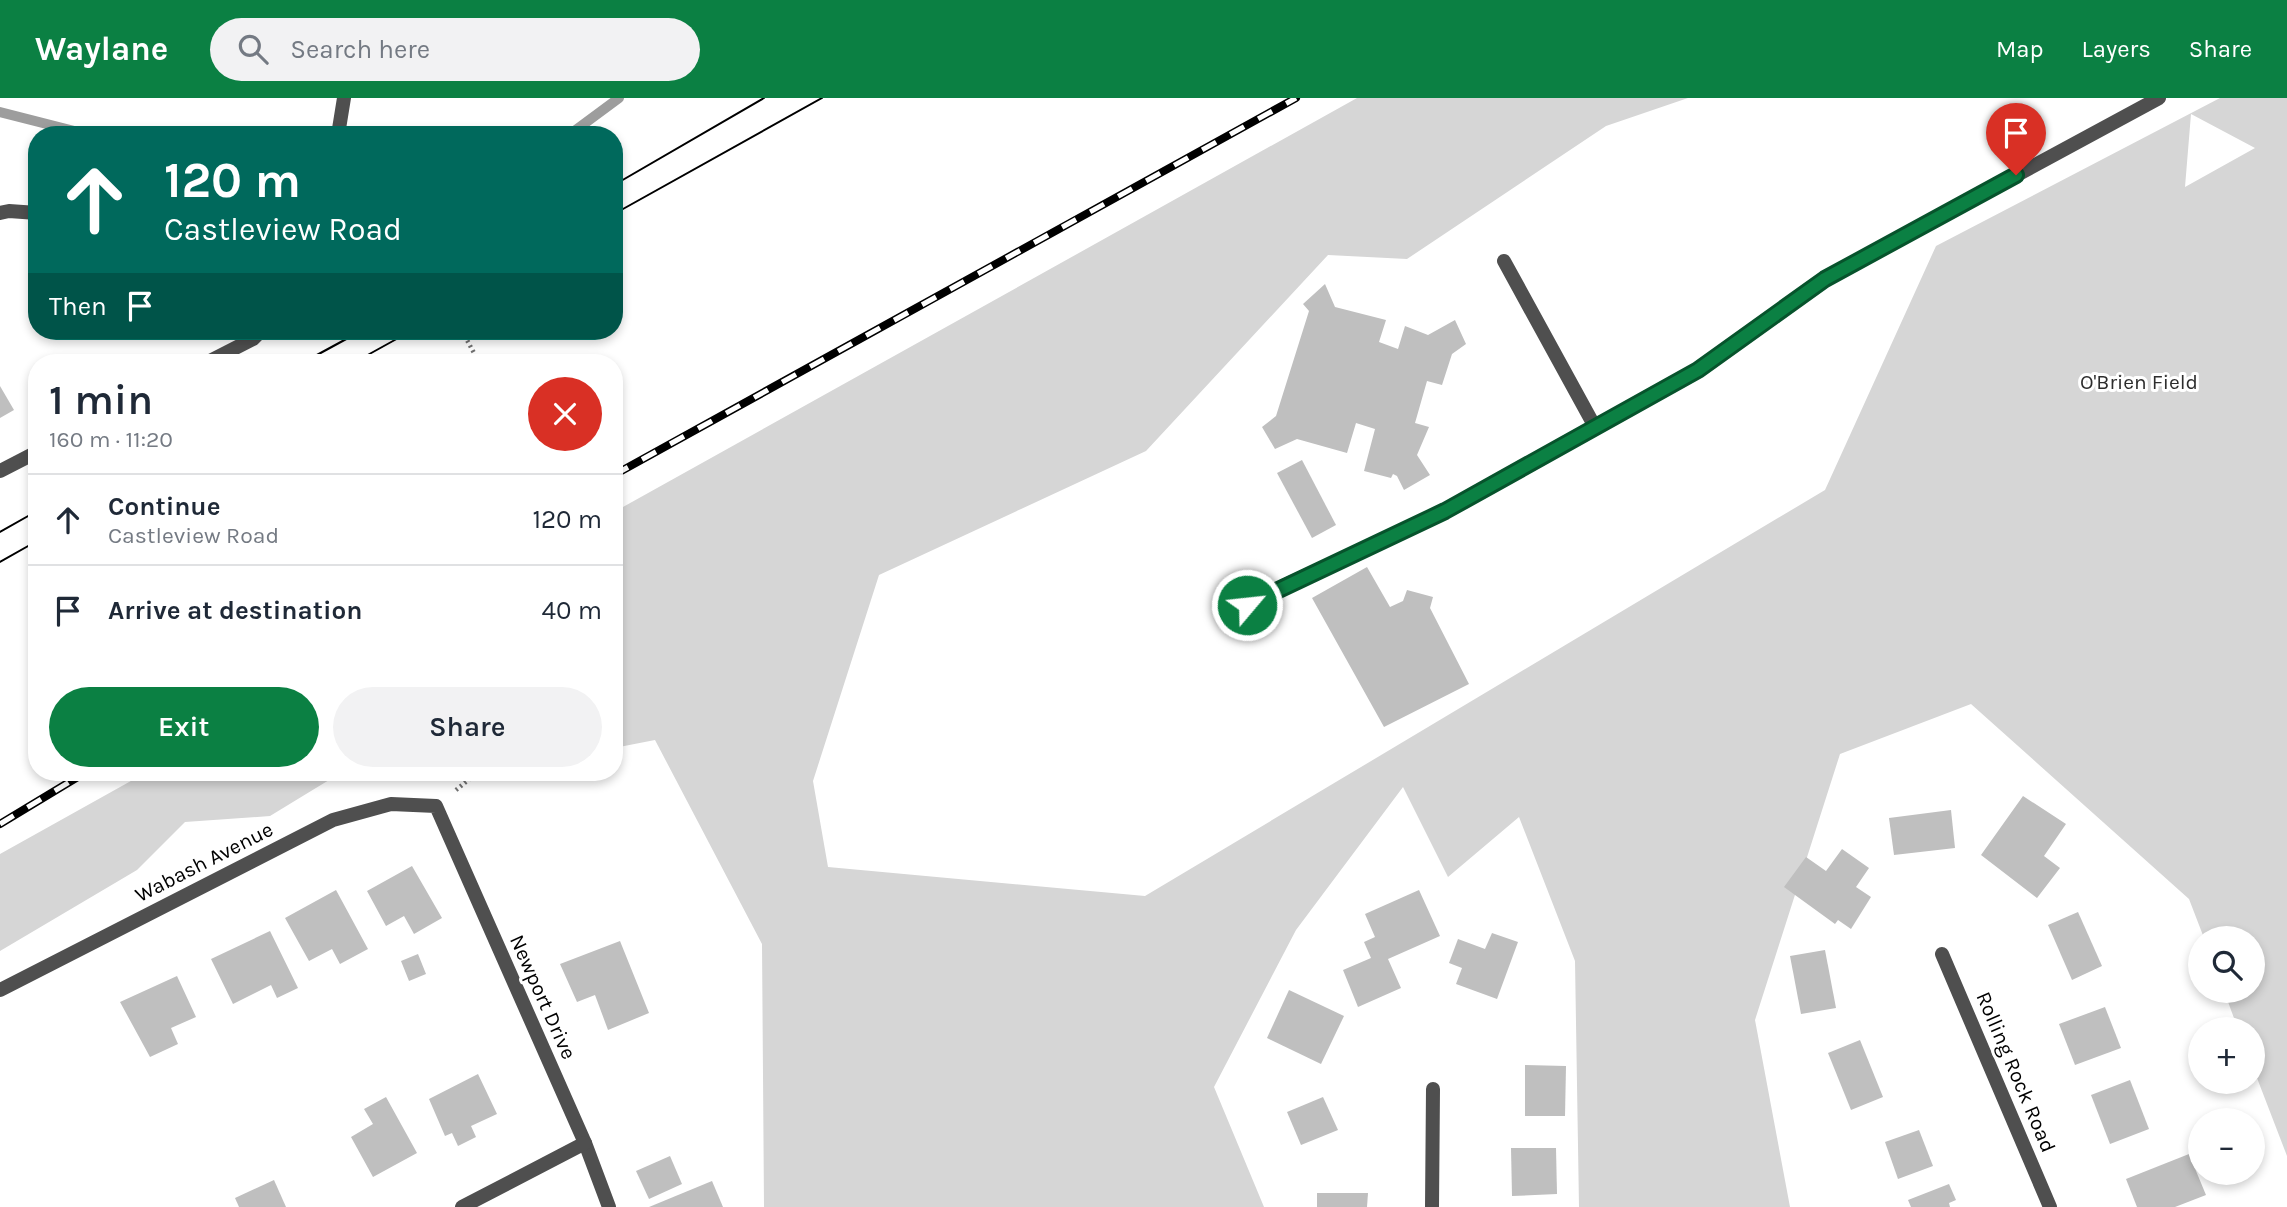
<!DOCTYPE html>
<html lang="en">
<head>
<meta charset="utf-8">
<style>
	body { margin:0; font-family:Karla,sans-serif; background:#f2f2f3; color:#1f2937; height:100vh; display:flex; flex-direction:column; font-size:26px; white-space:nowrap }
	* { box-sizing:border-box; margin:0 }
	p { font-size:23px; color:#747a83 }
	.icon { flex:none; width:38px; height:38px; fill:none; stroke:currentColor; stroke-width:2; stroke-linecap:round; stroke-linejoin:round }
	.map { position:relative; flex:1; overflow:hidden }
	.drawer { position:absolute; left:28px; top:256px; width:595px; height:427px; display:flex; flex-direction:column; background:#fff; border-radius:28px; box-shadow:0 4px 10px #0003 }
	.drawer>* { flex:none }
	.guide { position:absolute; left:28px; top:28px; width:595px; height:214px; border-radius:28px; box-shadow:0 4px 10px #0003; background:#00695c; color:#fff; overflow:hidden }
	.buttons { position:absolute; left:2188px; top:828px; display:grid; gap:14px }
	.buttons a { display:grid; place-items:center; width:77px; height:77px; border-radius:50%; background:#fff; box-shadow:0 4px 10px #0003; font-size:35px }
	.pin { position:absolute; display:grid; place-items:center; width:60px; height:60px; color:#fff; margin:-72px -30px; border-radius:50% 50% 50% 0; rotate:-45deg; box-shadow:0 0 7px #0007 }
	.pin .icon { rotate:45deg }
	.me { position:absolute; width:77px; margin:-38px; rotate:62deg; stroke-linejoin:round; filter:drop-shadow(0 0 5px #0008) }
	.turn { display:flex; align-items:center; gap:24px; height:147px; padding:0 21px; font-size:32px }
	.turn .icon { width:91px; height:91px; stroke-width:2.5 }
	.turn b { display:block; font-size:49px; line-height:60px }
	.then { display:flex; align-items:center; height:66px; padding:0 21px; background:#0003; gap:14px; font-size:26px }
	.round { display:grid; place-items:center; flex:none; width:74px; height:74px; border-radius:37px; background:#f2f2f3 }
	.overview { display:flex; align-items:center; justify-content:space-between; height:119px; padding:0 21px }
	h1 { font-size:42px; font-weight:600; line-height:52px }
	.action { display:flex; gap:14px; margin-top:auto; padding:14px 21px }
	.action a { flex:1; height:80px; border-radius:42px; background:#0b8043; color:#fff; font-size:28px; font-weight:600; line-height:80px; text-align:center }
	.action a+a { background:#f2f2f3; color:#1f2937 }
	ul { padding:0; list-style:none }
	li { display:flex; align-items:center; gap:21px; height:91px; padding:0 21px; border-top:2px solid #e0e1e3 }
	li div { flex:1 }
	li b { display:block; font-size:26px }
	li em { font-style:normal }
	header { display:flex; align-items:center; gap:42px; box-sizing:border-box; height:98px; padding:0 35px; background:#0b8043; color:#fff }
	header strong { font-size:33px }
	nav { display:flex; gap:38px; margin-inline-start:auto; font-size:24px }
	.search { width:490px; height:63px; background:#f2f2f3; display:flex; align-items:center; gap:18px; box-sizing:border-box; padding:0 24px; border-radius:38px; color:#747a83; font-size:26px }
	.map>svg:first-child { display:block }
	.green { fill:#d6d6d6; fill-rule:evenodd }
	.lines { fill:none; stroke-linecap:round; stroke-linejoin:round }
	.stream { stroke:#9d9d9d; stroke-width:10 }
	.building { fill:#bfbfbf }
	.path { stroke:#717171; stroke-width:4.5; stroke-dasharray:2 3.5; stroke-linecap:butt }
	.lane { stroke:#4f4f4f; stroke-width:14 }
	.street { stroke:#4f4f4f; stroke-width:14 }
	.tram { stroke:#000; stroke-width:2 }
	.rail-casing { stroke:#000; stroke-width:8 }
	.rail { stroke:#fff; stroke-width:5; stroke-dasharray:16; stroke-linecap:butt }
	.route-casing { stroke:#07532c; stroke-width:18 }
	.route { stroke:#0b8043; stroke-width:12 }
	.labels { text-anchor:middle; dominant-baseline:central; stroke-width:6; stroke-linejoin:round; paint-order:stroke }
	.park-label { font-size:21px; fill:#2d2d2d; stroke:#fff }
	.street-label { font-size:21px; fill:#000; stroke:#fff }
</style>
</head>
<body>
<header>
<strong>Waylane</strong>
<div class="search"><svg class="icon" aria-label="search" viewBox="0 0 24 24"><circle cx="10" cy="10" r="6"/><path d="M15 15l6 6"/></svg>Search here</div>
<nav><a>Map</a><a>Layers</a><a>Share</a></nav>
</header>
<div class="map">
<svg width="2287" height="1109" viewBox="0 0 2287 1109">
	<rect width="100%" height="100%" fill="#fff"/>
	<!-- green -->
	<g class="green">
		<path d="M1357 0H1688L1606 28 1407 161 1328 157 1146 353 879 477 813 683 828 769 1145 798 1825 392 1936 148 2220 0H2287V1058L2252 967V931H2238L2224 893 2252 892V840H2204L2189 801 1971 606 1840 656 1755 922 1790 1109H1579L1575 863 1519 719 1448 779 1403 689 1296 832 1214 989 1264 1109H764L762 846 655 642 614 650V414ZM2191 16 2255 50 2185 89Z"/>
		<polygon points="147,674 447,674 334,679 270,718 185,724 137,772 0,853 0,756"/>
	</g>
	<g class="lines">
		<!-- stream -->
		<g class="stream">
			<polyline points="0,14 90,37"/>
			<polyline points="569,37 619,0"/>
		</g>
	</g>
	<!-- building -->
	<g class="building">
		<polygon points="1325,186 1335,209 1386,222 1379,244 1398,251 1405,228 1428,237 1455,222 1466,246 1452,256 1442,287 1427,283 1415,325 1429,329 1417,357 1430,377 1404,392 1397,378 1393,376 1391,380 1364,373 1375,331 1356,325 1347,355 1297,341 1275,351 1262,329 1276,318 1309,213 1303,206"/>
		<polygon points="0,288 14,312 0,320"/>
		<polygon points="1302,362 1336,427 1312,440 1277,375"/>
		<polygon points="1367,469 1390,509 1403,503 1407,492 1433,499 1430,510 1469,586 1384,629 1312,500"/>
		<polygon points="2023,698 2066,726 2044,758 2060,770 2037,800 1981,757"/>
		<polygon points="1951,712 1955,750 1894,757 1889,720"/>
		<polygon points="1842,751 1869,770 1856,789 1871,799 1851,831 1838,822 1835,826 1784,789 1806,759 1826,773"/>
		<polygon points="412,768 442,820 414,836 404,818 386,828 367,793"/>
		<polygon points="336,792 368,851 340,866 332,851 309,863 285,820"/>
		<polygon points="1419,792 1440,838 1388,861 1401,890 1358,909 1343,872 1371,860 1364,844 1375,839 1365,816"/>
		<polygon points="2078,814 2102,868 2072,882 2048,827"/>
		<polygon points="270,833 298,890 277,900 271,887 233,906 211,861"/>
		<polygon points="1492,835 1518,844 1497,901 1456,886 1462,870 1449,865 1458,841 1485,851"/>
		<polygon points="620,843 649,915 608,932 595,897 577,904 560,866"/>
		<polygon points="1825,852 1836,910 1801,916 1790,858"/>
		<polygon points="418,856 426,876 409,883 401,863"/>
		<polygon points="177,878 196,919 171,930 178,946 150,959 120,904"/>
		<polygon points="1289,892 1344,918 1321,966 1267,940"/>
		<polygon points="2105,909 2121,950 2075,967 2059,926"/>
		<polygon points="1860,942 1883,999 1851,1012 1828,955"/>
		<polygon points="1525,967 1566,968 1565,1018 1525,1018"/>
		<polygon points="478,976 497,1016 471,1028 476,1039 458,1048 452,1035 445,1038 429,1001"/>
		<polygon points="2130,982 2149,1031 2110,1046 2091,997"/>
		<polygon points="386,999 417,1055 373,1079 351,1039 373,1026 364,1011"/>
		<polygon points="1323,999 1338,1032 1301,1047 1287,1014"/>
		<polygon points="1919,1032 1933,1068 1898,1081 1885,1044"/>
		<polygon points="1511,1050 1556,1050 1557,1096 1512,1098"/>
		<polygon points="2189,1056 2206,1097 2175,1109 2137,1109 2126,1081"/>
		<polygon points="670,1058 682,1086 649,1101 636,1073"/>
		<polygon points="274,1082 286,1109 239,1109 235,1100"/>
		<polygon points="712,1083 723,1109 649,1109"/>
		<polygon points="1949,1086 1956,1102 1949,1105 1950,1109 1911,1109 1908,1102"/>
		<polygon points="1317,1095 1368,1095 1367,1109 1317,1109"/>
	</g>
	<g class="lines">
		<!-- path -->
		<g class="path">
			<polyline points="462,233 479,264"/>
			<polyline points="456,692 478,674"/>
		</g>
		<!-- lane -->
		<g class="lane">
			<polyline points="338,37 344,0"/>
			<polyline points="0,115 9,113 37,115"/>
			<polyline points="1504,163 1595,329"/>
			<polyline points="208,264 253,241 261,233"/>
			<polyline points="0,373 37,354"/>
			<polyline points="1228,517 1285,487 1445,413 1698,272 1825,181"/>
		</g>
		<!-- street -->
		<g class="street">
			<polyline points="1825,181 2159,0"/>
			<polyline points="1942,856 2050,1109"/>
			<polyline points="0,892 333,722 391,706 436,708 585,1045 609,1109"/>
			<polyline points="462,1109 585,1045"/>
			<polyline points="1432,1109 1433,991"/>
		</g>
		<!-- tram -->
		<g class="tram">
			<polyline points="614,87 764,0"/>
			<polyline points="614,116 822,0"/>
			<polyline points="304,264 361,233"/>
			<polyline points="355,264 411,233"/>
			<polyline points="0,434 37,413"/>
			<polyline points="0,464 37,443"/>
		</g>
		<defs>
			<g id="rail">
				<polyline points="614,377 1296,0"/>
				<polyline points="0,726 86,674"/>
			</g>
		</defs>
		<!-- rail casing -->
		<use href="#rail" class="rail-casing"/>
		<!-- rail -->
		<use href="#rail" class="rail"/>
	</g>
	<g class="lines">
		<defs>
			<polyline id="route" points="1247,507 1445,413 1698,272 1825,181 2016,77"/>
		</defs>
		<!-- route casing -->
		<use href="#route" class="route-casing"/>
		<!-- route -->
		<use href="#route" class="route"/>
	</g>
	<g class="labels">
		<!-- park labels -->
		<g class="park-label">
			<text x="2139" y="284">O'Brien Field</text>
		</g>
		<!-- street labels -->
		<g class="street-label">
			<text transform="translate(204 764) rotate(-27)">Wabash Avenue</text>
			<text transform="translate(543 899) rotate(66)">Newport Drive</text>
			<text transform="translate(2016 974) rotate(67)">Rolling Rock Road</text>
		</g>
	</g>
</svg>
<div class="buttons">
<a><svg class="icon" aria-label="search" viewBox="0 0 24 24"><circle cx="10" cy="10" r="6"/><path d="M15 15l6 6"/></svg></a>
<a>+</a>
<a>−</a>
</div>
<div class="pin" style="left:2016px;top:77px;background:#d93025"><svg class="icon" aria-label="arrive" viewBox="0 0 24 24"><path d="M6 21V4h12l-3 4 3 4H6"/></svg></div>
<svg class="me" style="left:1247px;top:507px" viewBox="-20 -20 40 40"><circle r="17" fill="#0b8043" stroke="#fff" stroke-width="3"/><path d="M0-11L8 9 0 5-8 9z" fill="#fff"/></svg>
<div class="guide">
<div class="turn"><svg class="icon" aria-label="ahead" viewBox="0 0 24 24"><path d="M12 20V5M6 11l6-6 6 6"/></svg><div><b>120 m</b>Castleview Road</div></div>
<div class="then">Then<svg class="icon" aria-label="arrive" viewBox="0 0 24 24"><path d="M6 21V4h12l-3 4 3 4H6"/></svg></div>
</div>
<section class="drawer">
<div class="overview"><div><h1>1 min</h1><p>160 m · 11:20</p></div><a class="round" style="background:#d93025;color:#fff"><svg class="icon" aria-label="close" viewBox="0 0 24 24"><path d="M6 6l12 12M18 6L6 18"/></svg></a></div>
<ul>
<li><svg class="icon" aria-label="ahead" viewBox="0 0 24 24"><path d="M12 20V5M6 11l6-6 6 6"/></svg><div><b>Continue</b><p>Castleview Road</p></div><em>120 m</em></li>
<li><svg class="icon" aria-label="arrive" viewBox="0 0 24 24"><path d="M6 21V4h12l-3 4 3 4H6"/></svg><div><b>Arrive at destination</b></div><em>40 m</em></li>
</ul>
<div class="action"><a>Exit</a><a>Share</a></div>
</section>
</div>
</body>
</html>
